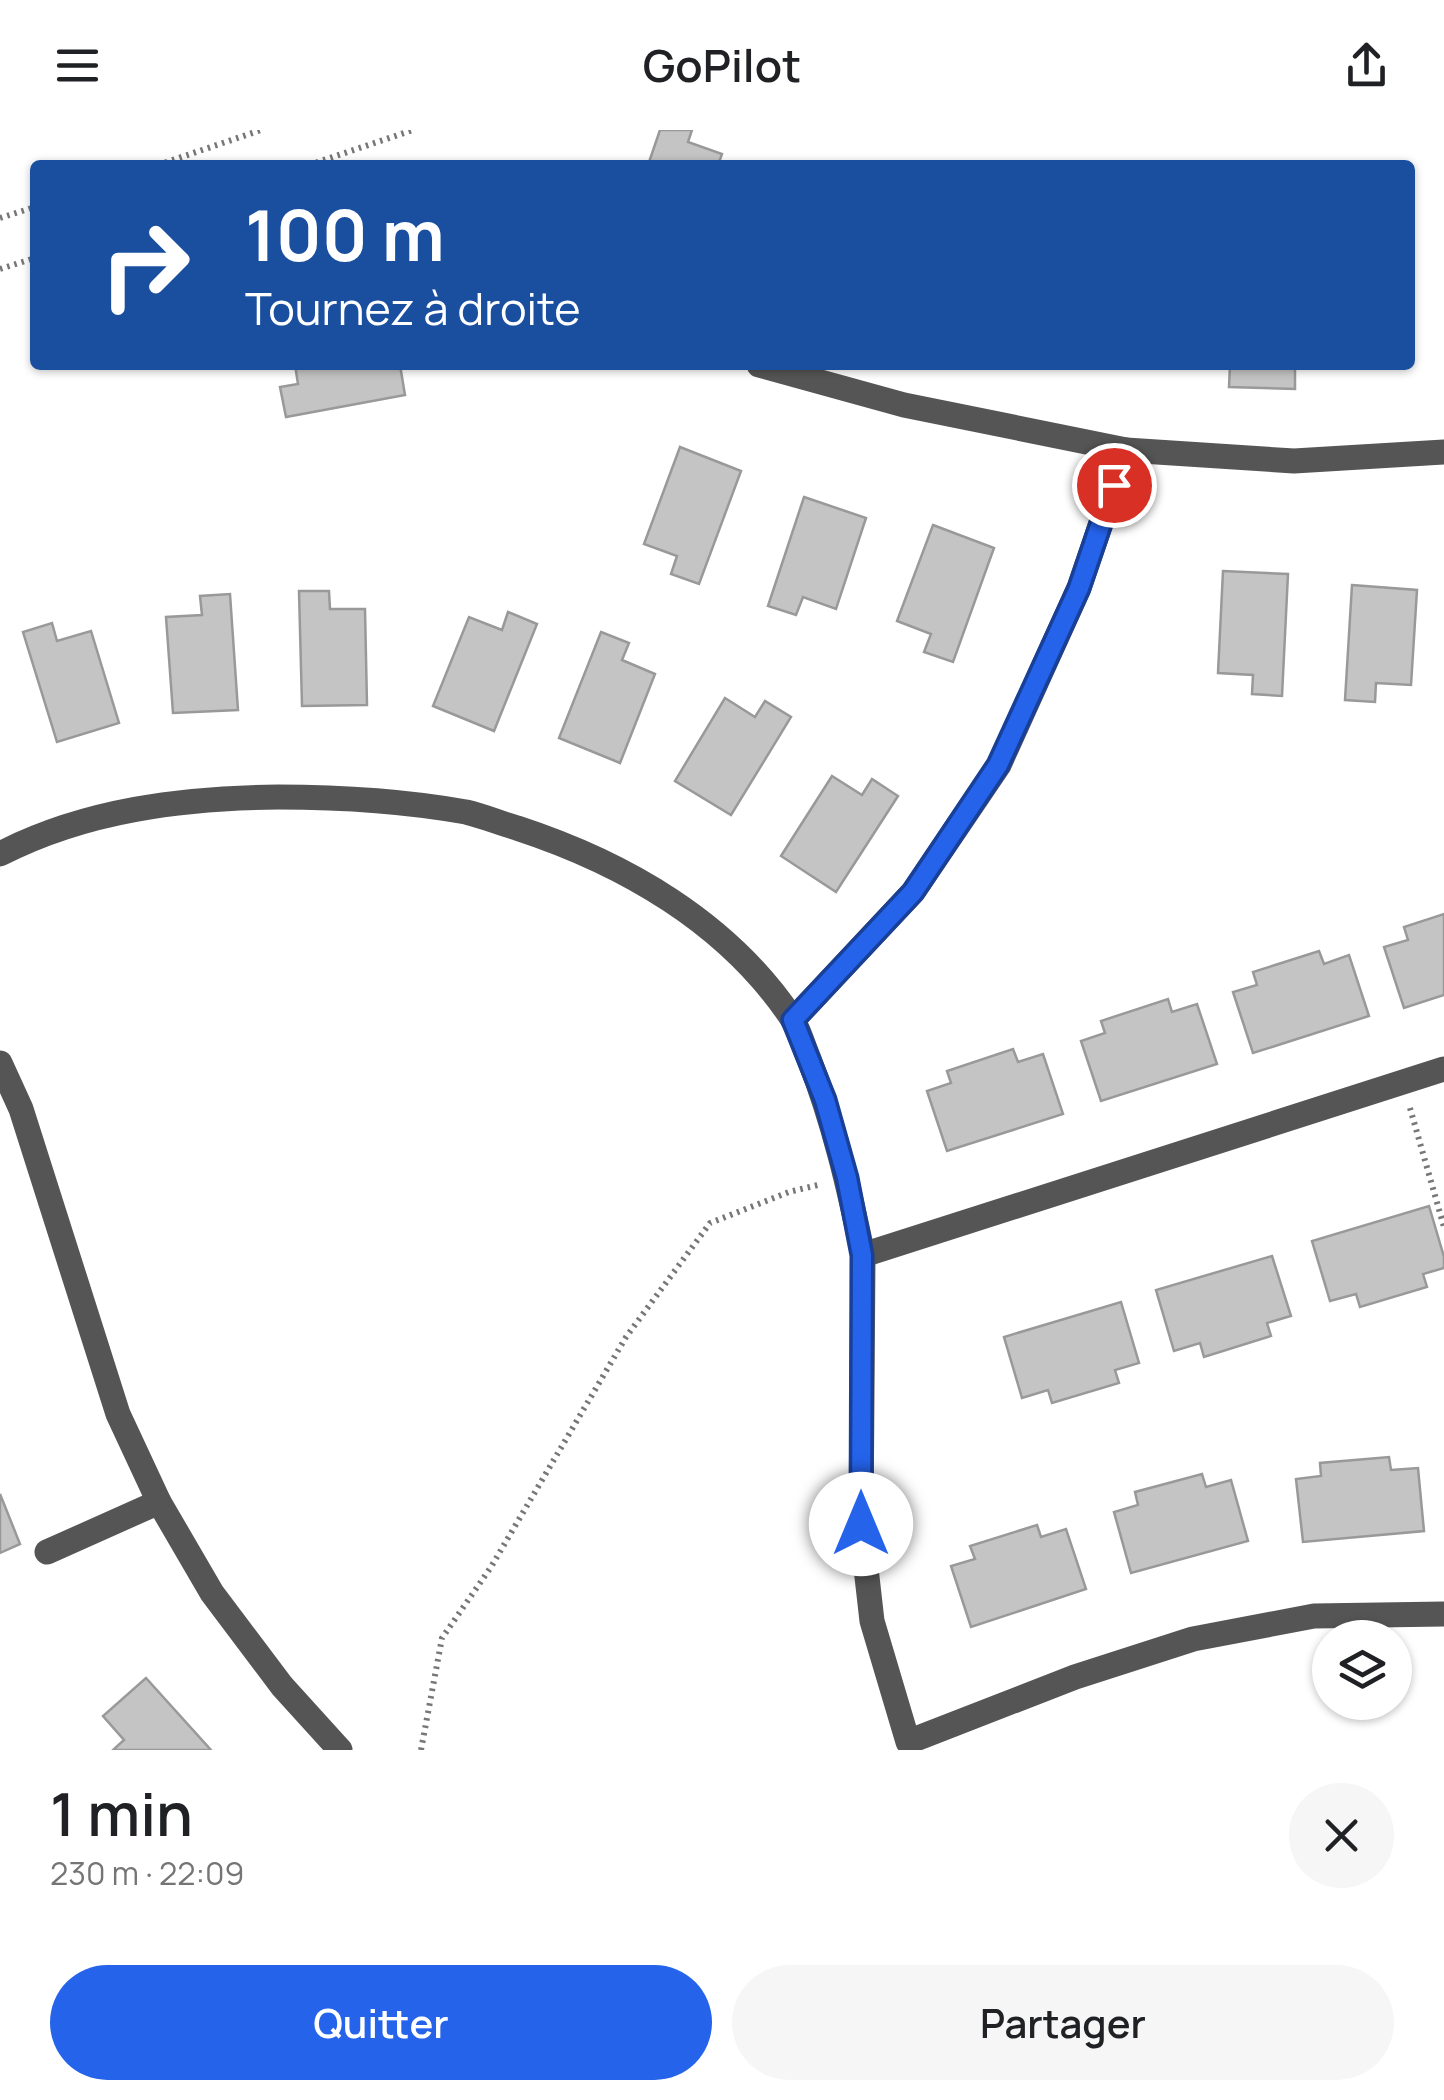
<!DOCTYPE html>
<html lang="fr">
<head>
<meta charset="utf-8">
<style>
	body { margin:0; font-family:Manrope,sans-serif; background:#f6f6f6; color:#202124; height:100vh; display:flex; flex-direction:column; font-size:38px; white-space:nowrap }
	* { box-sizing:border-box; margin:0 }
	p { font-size:32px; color:#757577 }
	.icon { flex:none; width:55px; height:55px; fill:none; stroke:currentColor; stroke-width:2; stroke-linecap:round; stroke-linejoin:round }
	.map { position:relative; height:1620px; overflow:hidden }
	.sheet { display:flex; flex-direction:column; background:#fff; flex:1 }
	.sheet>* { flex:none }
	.banner { position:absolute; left:30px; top:30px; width:1385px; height:210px; border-radius:10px; box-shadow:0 2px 8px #0004; background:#1a4fa0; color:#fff; overflow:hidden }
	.controls { position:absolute; left:1312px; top:1490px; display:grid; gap:20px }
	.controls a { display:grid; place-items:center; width:100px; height:100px; border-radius:50%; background:#fff; box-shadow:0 2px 8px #0004; font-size:50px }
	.pin { position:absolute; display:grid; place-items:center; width:85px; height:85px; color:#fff; margin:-42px; border:5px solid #fff; border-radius:50%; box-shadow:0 2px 10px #0007 }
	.me { position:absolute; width:110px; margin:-55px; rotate:0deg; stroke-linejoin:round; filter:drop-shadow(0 0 8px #0008) }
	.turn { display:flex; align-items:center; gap:35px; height:210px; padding:0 50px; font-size:45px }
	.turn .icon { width:130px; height:130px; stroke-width:2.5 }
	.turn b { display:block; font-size:70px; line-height:85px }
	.round { display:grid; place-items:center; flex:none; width:105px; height:105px; border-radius:52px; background:#f6f6f6 }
	.head { display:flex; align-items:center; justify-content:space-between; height:170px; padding:0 50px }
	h1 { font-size:60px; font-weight:600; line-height:75px }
	.primary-button { display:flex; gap:20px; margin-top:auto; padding:20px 50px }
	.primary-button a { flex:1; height:115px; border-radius:60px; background:#2563eb; color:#fff; font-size:40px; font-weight:600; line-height:115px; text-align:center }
	.primary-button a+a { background:#f6f6f6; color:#202124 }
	header { display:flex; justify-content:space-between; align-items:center; height:130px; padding:0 50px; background:#fff; font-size:45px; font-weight:600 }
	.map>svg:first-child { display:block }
	.building { fill:#c4c4c4; stroke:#999; stroke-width:2.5 }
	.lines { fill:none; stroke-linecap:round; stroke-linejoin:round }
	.path { stroke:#777; stroke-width:6; stroke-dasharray:2.5 5; stroke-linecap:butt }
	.minor { stroke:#555; stroke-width:25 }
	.route-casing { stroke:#184099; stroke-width:25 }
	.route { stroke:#2563eb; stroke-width:18 }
</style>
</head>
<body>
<header><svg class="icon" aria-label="menu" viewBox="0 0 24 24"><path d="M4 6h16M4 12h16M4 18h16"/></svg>GoPilot<svg class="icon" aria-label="share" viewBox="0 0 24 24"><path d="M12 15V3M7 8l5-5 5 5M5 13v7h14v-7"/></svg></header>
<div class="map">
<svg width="1444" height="1620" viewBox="0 0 1444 1620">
	<rect width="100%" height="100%" fill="#fff"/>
	<!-- building -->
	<g class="building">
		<polygon points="660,0 692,0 688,12 722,24 718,35 648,35"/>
		<polygon points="295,235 400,235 405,265 286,287 280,257 298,254"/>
		<polygon points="1230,235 1295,235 1295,259 1229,257"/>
		<polygon points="680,317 741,341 699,454 671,444 677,426 644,414"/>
		<polygon points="804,367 866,388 836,479 803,467 796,485 768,476"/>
		<polygon points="933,395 994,418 953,532 924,522 931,504 897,491"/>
		<polygon points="1223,441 1288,444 1282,566 1252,564 1253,545 1218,543"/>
		<polygon points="1352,455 1417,460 1411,555 1376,553 1375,572 1345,570"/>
		<polygon points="299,461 329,461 330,479 365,479 367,575 302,576"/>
		<polygon points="230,464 238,580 173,583 166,487 202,485 200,466"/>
		<polygon points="508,482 537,494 494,601 433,576 469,487 502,500"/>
		<polygon points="52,493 57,511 91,501 119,593 57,612 23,502"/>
		<polygon points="601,502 629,513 622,530 655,544 620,633 559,608"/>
		<polygon points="725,568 755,587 765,571 791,587 731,685 675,651"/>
		<polygon points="832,646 862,665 872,649 898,666 836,762 781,726"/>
		<polygon points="1444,784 1444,865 1404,878 1384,817 1408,810 1404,797"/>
		<polygon points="1319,821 1324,834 1349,825 1369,886 1253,923 1233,862 1257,855 1253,842"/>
		<polygon points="1168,869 1172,882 1197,874 1217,934 1101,971 1081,911 1105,903 1101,891"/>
		<polygon points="1013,919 1018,932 1043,924 1063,984 947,1021 927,961 951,953 947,941"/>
		<polygon points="1429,1076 1444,1127 1444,1138 1423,1144 1427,1157 1360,1177 1356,1164 1330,1171 1312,1111"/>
		<polygon points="1272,1126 1291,1186 1267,1193 1271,1206 1204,1227 1200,1213 1174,1221 1156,1160"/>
		<polygon points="1121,1172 1139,1233 1115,1240 1119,1253 1052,1273 1048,1260 1022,1268 1004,1207"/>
		<polygon points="1389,1327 1391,1340 1418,1338 1424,1401 1303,1412 1296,1349 1321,1346 1320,1333"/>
		<polygon points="1202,1344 1206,1357 1231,1350 1248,1411 1131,1443 1114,1382 1138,1375 1135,1362"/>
		<polygon points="0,1364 20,1414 0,1423"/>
		<polygon points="1037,1395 1041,1407 1066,1399 1086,1459 971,1497 951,1436 975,1429 970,1416"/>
		<polygon points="146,1548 211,1620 113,1620 124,1610 103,1586"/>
	</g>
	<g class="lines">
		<!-- path -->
		<g class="path">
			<polyline points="158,35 261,0"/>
			<polyline points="309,35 413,0"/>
			<polyline points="0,88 35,77"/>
			<polyline points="0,139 35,128"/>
			<polyline points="1410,978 1444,1097"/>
			<polyline points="421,1620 442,1508 491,1437 626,1207 710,1093 789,1062 822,1054"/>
		</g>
		<!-- minor -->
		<g class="minor">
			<polyline points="759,235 904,275 1126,320 1079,458 999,635 913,762 793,890"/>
			<polyline points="1126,320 1294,331 1444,322"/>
			<path d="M0 724C85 680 183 668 278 667 342 667 404 671 466 682 483 686 500 693 517 698 624 733 727 792 791 887 799 899 803 915 809 929 834 993 849 1058 863 1125L1444 939"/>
			<polyline points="0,933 21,979 118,1284 159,1372 212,1463 282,1556 340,1620"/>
			<polyline points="863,1125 861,1394 872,1491 908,1612 1075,1547 1193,1509 1314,1486 1444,1484"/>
			<polyline points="47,1422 159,1372"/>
		</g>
	</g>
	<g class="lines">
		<defs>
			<polyline id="route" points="861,1394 862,1125 847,1048 825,970 793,890 913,762 998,635 1079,458 1114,355"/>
		</defs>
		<!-- route casing -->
		<use href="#route" class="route-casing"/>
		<!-- route -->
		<use href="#route" class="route"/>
	</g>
</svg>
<div class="controls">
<a><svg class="icon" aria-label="layers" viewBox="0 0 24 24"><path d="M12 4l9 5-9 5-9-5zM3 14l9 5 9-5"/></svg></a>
</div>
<div class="pin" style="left:1114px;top:355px;background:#d93025"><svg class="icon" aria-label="arrive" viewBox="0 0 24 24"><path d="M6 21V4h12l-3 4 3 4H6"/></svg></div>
<svg class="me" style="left:861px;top:1394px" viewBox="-20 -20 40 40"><circle r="19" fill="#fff"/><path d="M0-13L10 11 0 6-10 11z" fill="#2563eb"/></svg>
<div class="banner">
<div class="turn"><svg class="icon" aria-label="right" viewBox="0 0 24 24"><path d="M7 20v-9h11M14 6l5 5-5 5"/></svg><div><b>100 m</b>Tournez à droite</div></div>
</div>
</div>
<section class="sheet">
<div class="head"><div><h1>1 min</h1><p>230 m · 22:09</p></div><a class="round"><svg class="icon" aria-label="close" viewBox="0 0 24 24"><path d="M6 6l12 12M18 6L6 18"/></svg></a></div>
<div class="primary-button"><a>Quitter</a><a>Partager</a></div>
</section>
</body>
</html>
